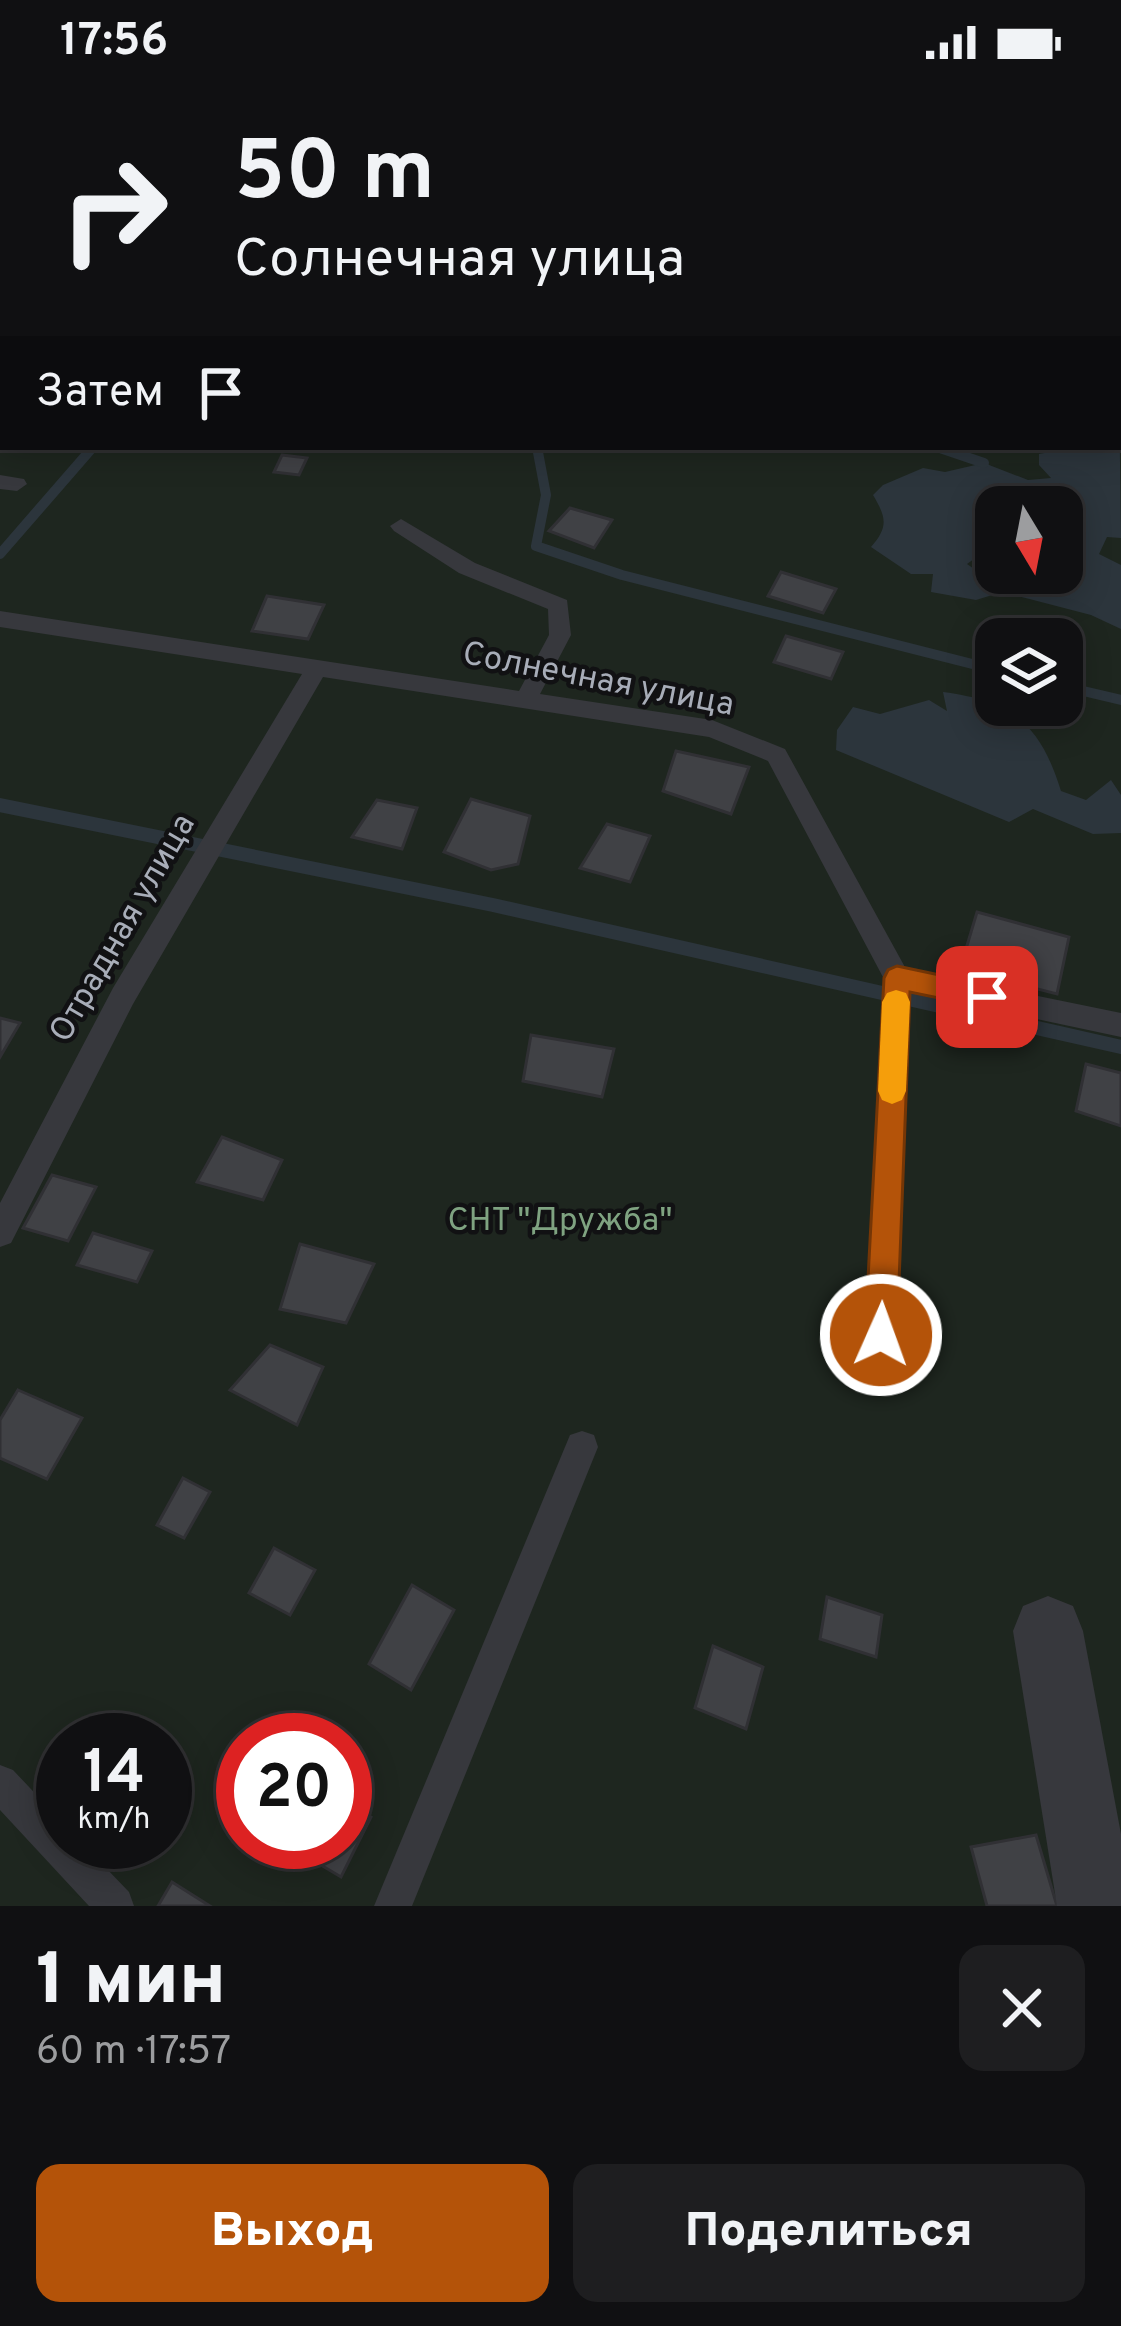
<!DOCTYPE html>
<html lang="ru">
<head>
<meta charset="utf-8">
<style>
	body { margin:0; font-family:Overpass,sans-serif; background:#1e1e20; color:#f1f3f6; height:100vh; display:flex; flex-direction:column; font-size:45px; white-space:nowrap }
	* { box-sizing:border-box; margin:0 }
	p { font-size:39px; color:#9c9d9f }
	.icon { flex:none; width:66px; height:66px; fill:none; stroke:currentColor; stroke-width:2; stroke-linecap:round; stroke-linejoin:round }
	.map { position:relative; height:1822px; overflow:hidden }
	.panel { display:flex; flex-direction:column; background:#101012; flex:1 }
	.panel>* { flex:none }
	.banner { position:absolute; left:0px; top:0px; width:1122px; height:366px; box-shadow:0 6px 30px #0003,0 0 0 3px #303032; background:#101012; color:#f1f3f6; overflow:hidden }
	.needle { width:78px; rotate:170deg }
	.buttons { position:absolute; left:975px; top:402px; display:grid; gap:24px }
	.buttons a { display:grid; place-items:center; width:108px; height:108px; border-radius:24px; background:#101012; box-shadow:0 6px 30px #0003,0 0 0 3px #303032; font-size:60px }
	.speed { position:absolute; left:36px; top:1629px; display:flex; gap:24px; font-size:60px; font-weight:700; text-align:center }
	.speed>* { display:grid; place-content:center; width:156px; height:156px; border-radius:50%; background:#101012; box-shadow:0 6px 30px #0003,0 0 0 3px #303032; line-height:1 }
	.speed small { font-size:30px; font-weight:400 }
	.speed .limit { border:18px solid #d22; background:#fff; color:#111 }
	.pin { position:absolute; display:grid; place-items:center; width:102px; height:102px; color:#fff; margin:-51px; border-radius:24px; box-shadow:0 6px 18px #0006 }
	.me { position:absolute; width:132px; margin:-66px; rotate:2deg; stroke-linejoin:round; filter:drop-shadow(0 0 9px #0008) }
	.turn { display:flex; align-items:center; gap:42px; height:252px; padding:0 36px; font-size:54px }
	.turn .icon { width:156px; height:156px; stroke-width:2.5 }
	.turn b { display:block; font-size:84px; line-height:102px }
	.then { display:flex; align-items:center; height:114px; padding:0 36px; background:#0003; gap:24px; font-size:45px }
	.round { display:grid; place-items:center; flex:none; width:126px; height:126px; border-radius:24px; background:#1e1e20 }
	.head { display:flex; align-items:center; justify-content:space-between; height:204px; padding:0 36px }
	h1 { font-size:72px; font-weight:800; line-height:90px }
	.action { display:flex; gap:24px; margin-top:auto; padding:24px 36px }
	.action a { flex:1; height:138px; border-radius:24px; background:#b45309; color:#fff; font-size:48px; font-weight:800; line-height:138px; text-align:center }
	.action a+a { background:#1e1e20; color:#f1f3f6 }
	.status { display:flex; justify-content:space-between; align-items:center; height:84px; padding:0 60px; background:#101012; direction:ltr }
	.status svg { height:33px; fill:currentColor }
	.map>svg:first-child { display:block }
	.green { fill:#1e261f; fill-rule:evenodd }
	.water { fill:#2c353c; fill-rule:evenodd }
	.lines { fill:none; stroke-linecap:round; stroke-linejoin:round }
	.stream-far1 { stroke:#2c353c; stroke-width:10 }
	.stream { stroke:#2c353c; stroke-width:14 }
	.building { fill:#404145; stroke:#303034; stroke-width:3 }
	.service { fill:#37383d; fill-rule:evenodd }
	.minor { fill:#37383d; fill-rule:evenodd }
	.route { fill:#b45309; stroke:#753606; stroke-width:3 }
	.slow { fill:#f59e0b }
	.labels { text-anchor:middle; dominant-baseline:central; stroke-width:9; stroke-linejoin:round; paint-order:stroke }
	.street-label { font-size:33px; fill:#a8adb8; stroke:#111113 }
	.park-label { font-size:33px; fill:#7fa381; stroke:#111113 }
</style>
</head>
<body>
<div class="status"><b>17:56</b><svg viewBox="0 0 49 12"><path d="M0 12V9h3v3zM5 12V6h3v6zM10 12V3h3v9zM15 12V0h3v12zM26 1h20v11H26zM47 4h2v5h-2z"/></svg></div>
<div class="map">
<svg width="1121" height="1822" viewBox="0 0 1121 1822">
	<rect width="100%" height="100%" fill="#161618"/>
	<!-- green -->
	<path class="green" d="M0 0 743 3H3V363H1119L1121 87V1822H0ZM996 423H1062V489H996ZM996 555H1062V621H996ZM63 1656H165V1758H63ZM243 1656H345V1758H243Z"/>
	<!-- water -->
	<g class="water">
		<path d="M1119 301 1121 454 1107 453 1099 470 1121 481V545L1091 531 1002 508 976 516 931 508 933 490H911L871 463C889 443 886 433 873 411L883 401 923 384 945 388 984 379 1028 396 1051 394 1039 381V370L1076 363H1119ZM996 423H1062V489H980L967 480 978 472 977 460 996 454Z"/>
		<path d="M943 608C1011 617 1040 639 1061 707L1086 716 1111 696 1121 711V749L1093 750 1033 725 1009 738 836 666 837 646 853 623 880 630 929 616 947 627Z"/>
	</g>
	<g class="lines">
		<!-- stream-far1 -->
		<g class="stream-far1">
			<polyline points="537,363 546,411 536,462 622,491 996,586"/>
			<polyline points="937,363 984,379"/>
			<polyline points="0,470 93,363"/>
			<polyline points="1062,602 1121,616"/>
		</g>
		<!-- stream -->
		<polyline class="stream" points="0,721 493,821 1121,963"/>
	</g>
	<!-- building -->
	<g class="building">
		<polygon points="282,371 307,374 299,391 274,388"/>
		<polygon points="570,424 612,436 594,464 549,447"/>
		<polygon points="781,488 836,505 823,529 768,512"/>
		<polygon points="267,512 324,521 308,555 252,547"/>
		<polygon points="786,552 843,568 831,595 774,578"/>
		<polygon points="676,667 749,683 731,730 663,707"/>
		<polygon points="471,715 530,732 518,780 491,786 444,768"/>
		<polygon points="377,716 417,724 402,765 352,753"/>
		<polygon points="607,740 650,752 630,798 580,784"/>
		<polygon points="977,828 1069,853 1057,910 960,885"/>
		<polygon points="0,934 20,939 0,973"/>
		<polygon points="531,951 614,965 602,1013 523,997"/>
		<polygon points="1086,980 1121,989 1121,1042 1076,1027"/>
		<polygon points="222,1053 282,1076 263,1116 197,1098"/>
		<polygon points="52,1091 96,1103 68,1157 23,1144"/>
		<polygon points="93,1149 152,1167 137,1198 77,1181"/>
		<polygon points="300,1160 374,1180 346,1239 280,1225"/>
		<polygon points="270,1261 323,1283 297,1341 230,1306"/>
		<polygon points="18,1306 82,1334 47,1395 0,1374 0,1336"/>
		<polygon points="183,1394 210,1408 184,1454 157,1441"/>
		<polygon points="274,1464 315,1486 290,1531 249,1509"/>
		<polygon points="412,1501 454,1526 411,1606 369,1580"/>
		<polygon points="827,1513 882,1531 876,1573 820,1555"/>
		<polygon points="713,1562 763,1583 746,1645 695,1624"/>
		<polygon points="345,1717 371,1733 341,1793 294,1765 298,1758 345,1758"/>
		<polygon points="1036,1751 1057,1822 987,1822 971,1763"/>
		<polygon points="172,1798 210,1822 158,1822"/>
	</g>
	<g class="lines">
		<!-- service -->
		<g class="service">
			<polygon points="49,0 65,0 47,3"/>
			<rect x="0" y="95" width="3" height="10"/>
			<polygon points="0,234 3,235 3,247 0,246"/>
			<rect x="0" y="309" width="3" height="12"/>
			<polygon points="0,391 24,395 27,400 17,407 0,405"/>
			<polygon points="401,435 475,479 567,516 571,551 540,610 712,636 785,665 906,885 1121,929 1121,953 910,908 897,1251 892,1262 881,1266 870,1262 865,1251 884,895 768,677 709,653 323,593 133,920 11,1159 0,1163 0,1119 113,904 302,590 0,543 0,527 519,607 549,551 548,525 459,489 394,447 390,442"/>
			<polygon points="582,1347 594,1351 598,1363 412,1822 374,1822 570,1351"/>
			<polygon points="0,1681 13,1686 63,1739 63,1758 81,1758 129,1808 134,1822 89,1822 0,1726"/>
		</g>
		<!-- minor -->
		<polygon class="minor" points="1048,1512 1073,1522 1083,1547 1121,1750 1121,1822 1057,1822 1013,1547 1023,1522"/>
	</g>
	<!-- route -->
	<polygon class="route" points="897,882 987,901 996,904 1000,913 996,921 987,924 910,908 897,1251 892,1262 881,1267 870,1262 865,1251 884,894 888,886"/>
	<!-- slow -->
	<polygon class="slow" points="896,906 906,909 910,918 906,1007 902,1016 892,1020 882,1016 878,1007 882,918 887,909"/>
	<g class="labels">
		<!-- street labels -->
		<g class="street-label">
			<text transform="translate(598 597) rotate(11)">Солнечная улица</text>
			<text transform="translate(124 845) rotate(-60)">Отрадная улица</text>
		</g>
		<!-- park labels -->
		<g class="park-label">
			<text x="560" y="1138">СНТ "Дружба"</text>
		</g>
	</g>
</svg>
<div class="buttons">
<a><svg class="needle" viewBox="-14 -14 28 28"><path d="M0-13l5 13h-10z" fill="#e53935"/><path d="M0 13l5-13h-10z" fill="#9c9d9f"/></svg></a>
<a><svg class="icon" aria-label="layers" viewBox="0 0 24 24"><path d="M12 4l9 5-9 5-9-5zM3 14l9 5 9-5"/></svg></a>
</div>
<div class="speed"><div>14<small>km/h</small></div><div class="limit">20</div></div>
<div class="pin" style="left:987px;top:913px;background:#d93025"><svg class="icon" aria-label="arrive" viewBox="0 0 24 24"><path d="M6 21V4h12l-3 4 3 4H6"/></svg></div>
<svg class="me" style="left:881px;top:1251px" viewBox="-20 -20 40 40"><circle r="17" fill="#b45309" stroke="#fff" stroke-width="3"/><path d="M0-11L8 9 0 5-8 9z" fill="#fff"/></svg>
<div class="banner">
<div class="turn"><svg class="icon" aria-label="right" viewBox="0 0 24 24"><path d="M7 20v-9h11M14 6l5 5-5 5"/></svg><div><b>50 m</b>Солнечная улица</div></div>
<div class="then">Затем<svg class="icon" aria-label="arrive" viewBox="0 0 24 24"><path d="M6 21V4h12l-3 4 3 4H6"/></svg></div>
</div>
</div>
<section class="panel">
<div class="head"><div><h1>1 мин</h1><p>60 m · 17:57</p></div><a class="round"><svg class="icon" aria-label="close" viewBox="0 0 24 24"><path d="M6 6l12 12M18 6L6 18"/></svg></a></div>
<div class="action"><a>Выход</a><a>Поделиться</a></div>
</section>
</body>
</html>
